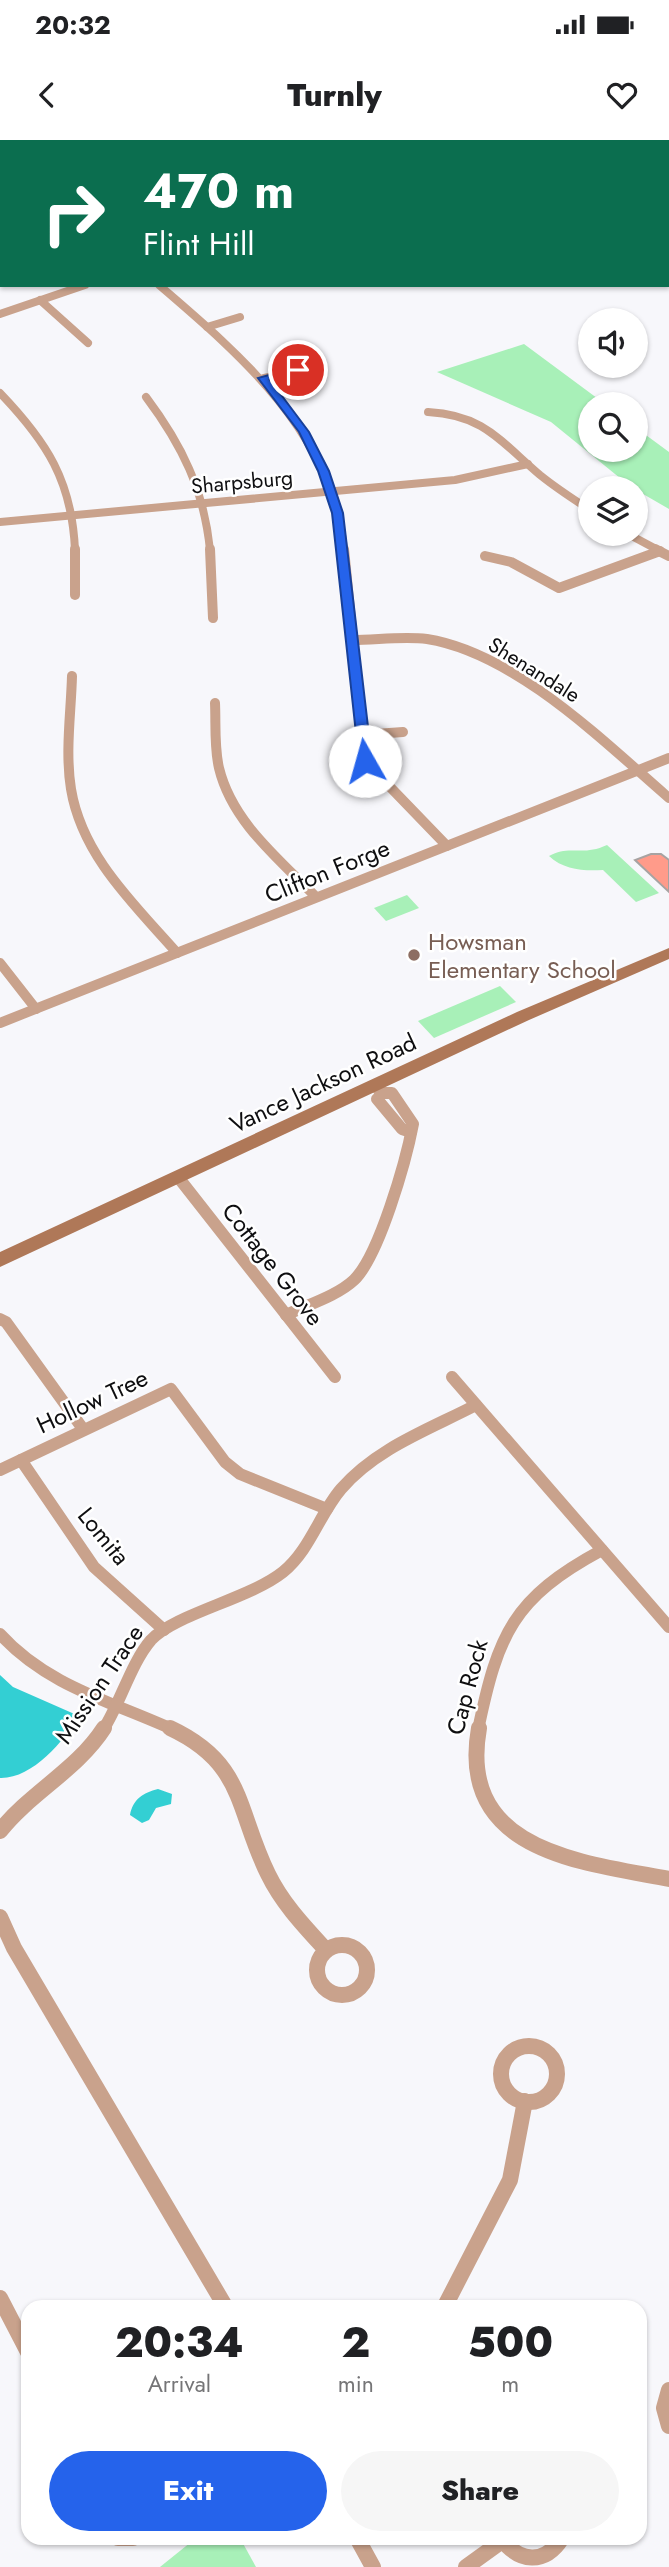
<!DOCTYPE html>
<html lang="en">
<head>
<meta charset="utf-8">
<style>
	body { margin:0; font-family:Jost,sans-serif; background:#f6f6f6; color:#202124; height:100vh; display:flex; flex-direction:column; font-size:26px; white-space:nowrap }
	* { box-sizing:border-box; margin:0 }
	p { font-size:23px; color:#757577 }
	.icon { flex:none; width:38px; height:38px; fill:none; stroke:currentColor; stroke-width:2; stroke-linecap:round; stroke-linejoin:round }
	.map { position:relative; flex:1; overflow:hidden }
	.panel { position:absolute; left:21px; top:2160px; width:626px; height:245px; display:flex; flex-direction:column; background:#fff; border-radius:21px; box-shadow:0 2px 5px #0004 }
	.panel>* { flex:none }
	.top-card { position:absolute; left:0px; top:0px; width:670px; height:147px; box-shadow:0 2px 5px #0004; background:#0b6e4f; color:#fff; overflow:hidden }
	.tools { position:absolute; left:578px; top:168px; display:grid; gap:14px }
	.tools a { display:grid; place-items:center; width:70px; height:70px; border-radius:50%; background:#fff; box-shadow:0 2px 5px #0004; font-size:35px }
	.pin { position:absolute; display:grid; place-items:center; width:60px; height:60px; color:#fff; margin:-30px; border:4px solid #fff; border-radius:50%; box-shadow:0 2px 7px #0007 }
	.me { position:absolute; width:77px; margin:-38px; rotate:353deg; stroke-linejoin:round; filter:drop-shadow(0 0 5px #0008) }
	.turn { display:flex; align-items:center; gap:24px; height:147px; padding:0 28px; font-size:32px }
	.turn .icon { width:91px; height:91px; stroke-width:2.5 }
	.turn b { display:block; font-size:49px; line-height:60px }
	.eta { display:flex; justify-content:space-evenly; align-items:center; height:119px; text-align:center }
	.eta b { font-size:42px; font-weight:800; line-height:49px }
	.action { display:flex; gap:14px; margin-top:auto; padding:14px 28px }
	.action a { flex:1; height:80px; border-radius:42px; background:#2563eb; color:#fff; font-size:28px; font-weight:800; line-height:80px; text-align:center }
	.action a+a { background:#f6f6f6; color:#202124 }
	.status { display:flex; justify-content:space-between; align-items:center; height:49px; padding:0 35px; background:#fff; direction:ltr }
	.status svg { height:19px; fill:currentColor }
	header { display:flex; justify-content:space-between; align-items:center; height:91px; padding:0 28px; background:#fff; font-size:32px; font-weight:800 }
	.map>svg:first-child { display:block }
	.green { fill:#a8f0b8 }
	.water { fill:#33cfd3 }
	.building { fill:#ff9b8a; stroke:#a7a3a2; stroke-width:2 }
	.lines { fill:none; stroke-linecap:round; stroke-linejoin:round }
	.minor-far3 { stroke:#c9a28c; stroke-width:8 }
	.minor-far2 { stroke:#c9a28c; stroke-width:10 }
	.minor-far1 { stroke:#c9a28c; stroke-width:12 }
	.minor { stroke:#c9a28c; stroke-width:16 }
	.tertiary { fill:#c9a28c; fill-rule:evenodd }
	.secondary { fill:#af7858; fill-rule:evenodd }
	.motorway { fill:#81441d; fill-rule:evenodd }
	.route { fill:#2563eb; stroke:#184099; stroke-width:2 }
	.education-dot { fill:#8d6e63; stroke:#fff; stroke-width:2.5 }
	.labels { text-anchor:middle; dominant-baseline:central; stroke-width:5; stroke-linejoin:round; paint-order:stroke }
	.far-street-label { font-size:21px; fill:#0e0e10; stroke:#fff }
	.street-label { font-size:24px; fill:#0e0e10; stroke:#fff }
	.education-label { font-size:24px; fill:#785e54; stroke:#fff; text-anchor:start }
</style>
</head>
<body>
<div class="status"><b>20:32</b><svg viewBox="0 0 49 12"><path d="M0 12V9h3v3zM5 12V6h3v6zM10 12V3h3v9zM15 12V0h3v12zM26 1h20v11H26zM47 4h2v5h-2z"/></svg></div>
<header><svg class="icon" aria-label="back" viewBox="0 0 24 24"><path d="M15 5l-7 7 7 7"/></svg>Turnly<svg class="icon" aria-label="heart" viewBox="0 0 24 24"><path d="M12 20l-8-8c-3-5 5-10 8-4 3-6 11-1 8 4z"/></svg></header>
<div class="map">
<svg width="669" height="2427" viewBox="0 0 669 2427">
	<rect width="100%" height="100%" fill="#f7f7fb"/>
	<!-- green -->
	<g class="green">
		<polygon points="524,204 605,264 590,264 590,310 635,310 635,287 669,312 669,369 631,347 551,282 437,232"/>
		<path d="M607 705 659 753 636 762 603 730C583 731 564 730 549 716 570 704 581 717 607 705Z"/>
		<polygon points="407,755 419,768 386,781 374,768"/>
		<polygon points="500,846 516,862 434,898 418,881"/>
		<polygon points="196,2398 240,2398 256,2427 160,2427"/>
	</g>
	<!-- water -->
	<g class="water">
		<path d="M0 1535 13 1547 79 1576C64 1601 32 1639 0 1638Z"/>
		<path d="M158 1649 172 1654 171 1664 156 1668 149 1680 142 1683 130 1675C133 1659 143 1653 158 1649Z"/>
	</g>
	<!-- building -->
	<polygon class="building" points="651,714 661,714 669,720 669,752 635,720"/>
	<g class="lines">
		<!-- minor-far3 -->
		<g class="minor-far3">
			<path d="M159 145C242 216 333 294 344 410"/>
			<polyline points="40,160 88,203"/>
			<polyline points="0,174 85,145"/>
			<polyline points="207,187 240,177"/>
			<polyline points="264,238 298,231"/>
			<path d="M0 253C47 302 72 341 75 410"/>
			<path d="M146 257C182 305 204 350 210 410"/>
			<path d="M428 272C484 275 500 301 540 335 556 348 573 359 590 370"/>
			<polyline points="0,382 455,340 528,324"/>
			<polyline points="628,394 658,410"/>
		</g>
		<!-- minor-far2 -->
		<g class="minor-far2">
			<polyline points="75,409 75,455"/>
			<polyline points="210,409 213,478"/>
			<polyline points="344,409 365,621 447,706"/>
			<polyline points="655,409 669,416"/>
			<polyline points="485,416 511,422 559,448 660,411"/>
			<path d="M352 500C376 500 403 496 427 499 515 513 603 601 669 658"/>
			<path d="M72 536C71 573 65 612 71 649 82 716 134 764 177 813"/>
			<path d="M215 563C216 584 214 607 219 628 232 682 279 719 316 757"/>
			<polyline points="362,595 403,592"/>
			<polyline points="0,823 36,869"/>
			<polyline points="0,883 669,618"/>
		</g>
		<!-- minor-far1 -->
		<g class="minor-far1">
			<polyline points="377,959 402,989 411,992"/>
			<polyline points="178,1037 335,1237"/>
			<path d="M286 1175C307 1165 337 1156 354 1140 379 1116 406 1021 413 984L392 953H381L376 946"/>
			<polyline points="0,1179 6,1182 83,1289"/>
			<polyline points="452,1237 669,1487"/>
			<polyline points="21,1320 94,1427 164,1490"/>
			<polyline points="0,1330 171,1249 225,1322 240,1334 327,1369"/>
			<path d="M0 1494C47 1546 113 1562 174 1590"/>
			<path d="M103 1590C120 1564 131 1523 151 1500 175 1474 249 1459 283 1432 310 1410 319 1375 341 1349 376 1308 430 1289 476 1265"/>
			<path d="M478 1590C498 1494 513 1458 602 1410"/>
		</g>
		<!-- minor -->
		<g class="minor">
			<path d="M170 1588C245 1623 236 1669 268 1734 282 1763 304 1786 326 1810"/>
			<path d="M479 1588C457 1711 580 1722 669 1739"/>
			<path d="M0 1691C31 1652 77 1630 104 1588"/>
			<polyline points="0,1777 14,1808 225,2166"/>
			<circle cx="342" cy="1830" r="25"/>
			<circle cx="529" cy="1934" r="28"/>
			<polyline points="0,2158 28,2212"/>
			<polyline points="445,2166 510,2040 525,1961"/>
			<polyline points="669,2250 664,2268 669,2286"/>
			<polyline points="118,2398 133,2398"/>
			<polyline points="357,2398 373,2427"/>
			<path d="M501 2398C519 2423 545 2425 562 2398"/>
			<polyline points="466,2427 502,2401"/>
		</g>
		<!-- tertiary -->
		<g class="tertiary">
			<polygon points="218,0 218,2 210,2 210,0"/>
			<polygon points="669,56 669,62 668,63 668,56"/>
		</g>
		<!-- secondary -->
		<g class="secondary">
			<polygon points="79,0 94,0 78,2"/>
			<polygon points="208,0 223,0 207,2"/>
			<rect x="0" y="23" width="2" height="6"/>
			<polygon points="669,808 669,819 529,880 0,1127 0,1112 517,872"/>
		</g>
		<!-- motorway -->
		<g class="motorway">
			<polygon points="123,0 141,0 121,2"/>
			<polygon points="156,0 174,0 154,2"/>
			<polygon points="182,0 199,0 180,2"/>
			<polygon points="0,37 2,37 0,46"/>
			<polygon points="0,64 2,64 0,73"/>
		</g>
	</g>
	<!-- route -->
	<polygon class="route" points="298,227 302,228 302,233 270,240 309,292 329,331 343,373 372,621 365,625 359,621 332,373 318,331 299,292 258,238"/>
	<!-- markers -->
	<circle class="education-dot" cx="414" cy="815" r="7"/>
	<g class="labels">
		<!-- far-street labels -->
		<g class="far-street-label">
			<text transform="translate(242 342) rotate(-5)">Sharpsburg</text>
			<text transform="translate(534 530) rotate(32)">Shenandale</text>
		</g>
		<!-- street labels -->
		<g class="street-label">
			<text transform="translate(327 731) rotate(-22)">Clifton Forge</text>
			<text transform="translate(323 943) rotate(-25)">Vance Jackson Road</text>
			<text transform="translate(273 1124) rotate(52)">Cottage Grove</text>
			<text transform="translate(92 1261) rotate(-25)">Hollow Tree</text>
			<text transform="translate(104 1396) rotate(51)">Lomita</text>
			<text transform="translate(99 1544) rotate(-56)">Mission Trace</text>
			<text transform="translate(467 1547) rotate(-75)">Cap Rock</text>
		</g>
		<!-- education labels -->
		<g class="education-label">
			<text x="428" y="801">Howsman<tspan x="428" dy="28">Elementary School</tspan></text>
		</g>
	</g>
</svg>
<div class="tools">
<a><svg class="icon" aria-label="sound" viewBox="0 0 24 24"><path d="M4 9h4l5-4v14l-5-4H4zM17 9q2 3 0 6"/></svg></a>
<a><svg class="icon" aria-label="search" viewBox="0 0 24 24"><circle cx="10" cy="10" r="6"/><path d="M15 15l6 6"/></svg></a>
<a><svg class="icon" aria-label="layers" viewBox="0 0 24 24"><path d="M12 4l9 5-9 5-9-5zM3 14l9 5 9-5"/></svg></a>
</div>
<div class="pin" style="left:298px;top:230px;background:#d93025"><svg class="icon" aria-label="arrive" viewBox="0 0 24 24"><path d="M6 21V4h12l-3 4 3 4H6"/></svg></div>
<svg class="me" style="left:365px;top:621px" viewBox="-20 -20 40 40"><circle r="19" fill="#fff"/><path d="M0-13L10 11 0 6-10 11z" fill="#2563eb"/></svg>
<div class="top-card">
<div class="turn"><svg class="icon" aria-label="right" viewBox="0 0 24 24"><path d="M7 20v-9h11M14 6l5 5-5 5"/></svg><div><b>470 m</b>Flint Hill</div></div>
</div>
<section class="panel">
<div class="eta">
<div><b>20:34</b><p>Arrival</p></div>
<div><b>2</b><p>min</p></div>
<div><b>500</b><p>m</p></div>
</div>
<div class="action"><a>Exit</a><a>Share</a></div>
</section>
</div>
</body>
</html>
